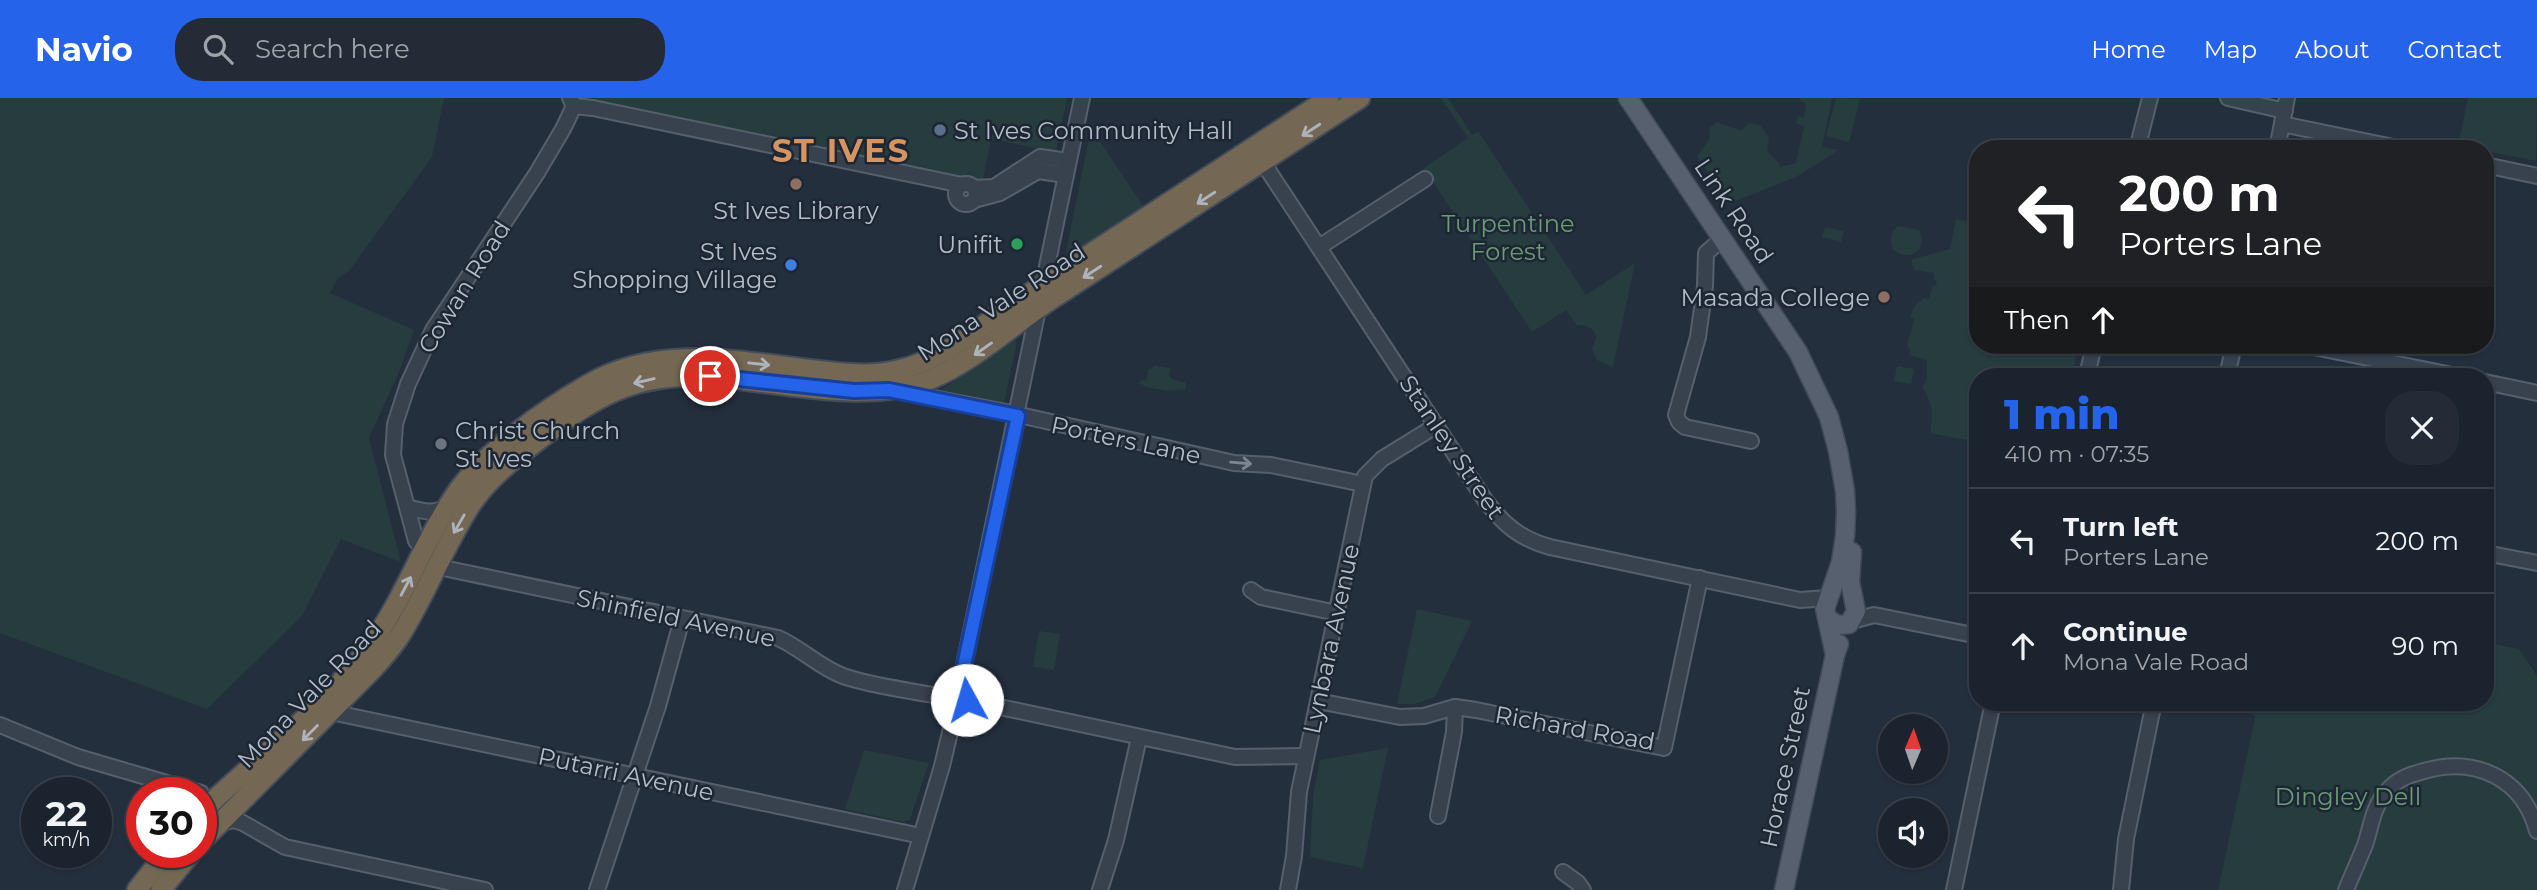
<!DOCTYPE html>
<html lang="en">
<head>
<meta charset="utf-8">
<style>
	body { margin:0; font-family:Montserrat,sans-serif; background:#242b36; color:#f1f3f6; height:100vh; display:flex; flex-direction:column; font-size:26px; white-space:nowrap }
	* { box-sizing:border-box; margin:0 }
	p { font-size:23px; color:#a0a4aa }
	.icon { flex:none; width:38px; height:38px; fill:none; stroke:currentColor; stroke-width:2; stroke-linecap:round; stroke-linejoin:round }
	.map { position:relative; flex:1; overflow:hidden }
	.side { position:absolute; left:1969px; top:270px; width:525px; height:343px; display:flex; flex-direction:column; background:#1b232e; border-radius:28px; box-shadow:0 2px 5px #0004,0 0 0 2px #39404a }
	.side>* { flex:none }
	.guide { position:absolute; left:1969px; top:42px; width:525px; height:214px; border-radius:28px; box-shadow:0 2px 5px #0004,0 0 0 2px #39404a; background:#202124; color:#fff; overflow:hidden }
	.needle { width:46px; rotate:2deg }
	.buttons { position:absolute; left:1878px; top:616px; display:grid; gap:14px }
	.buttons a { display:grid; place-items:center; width:70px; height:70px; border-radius:50%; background:#1b232e; box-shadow:0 2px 5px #0004,0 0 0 2px #39404a; font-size:35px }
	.speed { position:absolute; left:21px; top:679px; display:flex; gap:14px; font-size:35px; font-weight:700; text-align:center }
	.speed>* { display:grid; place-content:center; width:91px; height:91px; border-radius:50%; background:#1b232e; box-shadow:0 2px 5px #0004,0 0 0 2px #39404a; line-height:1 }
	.speed small { font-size:18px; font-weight:400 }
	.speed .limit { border:10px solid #d22; background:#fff; color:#111 }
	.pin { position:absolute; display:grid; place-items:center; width:60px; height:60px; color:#fff; margin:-30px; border:4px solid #fff; border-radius:50%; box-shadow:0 2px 7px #0007 }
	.me { position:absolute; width:77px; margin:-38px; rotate:354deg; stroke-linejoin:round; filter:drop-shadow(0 0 5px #0008) }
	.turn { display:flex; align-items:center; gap:24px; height:147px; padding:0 35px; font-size:32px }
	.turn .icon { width:91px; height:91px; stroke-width:2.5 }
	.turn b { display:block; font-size:49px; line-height:60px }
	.then { display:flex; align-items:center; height:66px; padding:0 35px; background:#0003; gap:14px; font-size:26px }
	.round { display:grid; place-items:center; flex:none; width:74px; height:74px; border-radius:28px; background:#242b36 }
	.headline { display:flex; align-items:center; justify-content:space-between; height:119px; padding:0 35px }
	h1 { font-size:42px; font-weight:800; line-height:52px; color:#2563eb }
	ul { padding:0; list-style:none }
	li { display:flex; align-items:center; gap:21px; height:105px; padding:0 35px; border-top:2px solid #39404a }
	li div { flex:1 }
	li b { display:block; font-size:26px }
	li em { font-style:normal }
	header { display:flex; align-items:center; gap:42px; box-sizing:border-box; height:98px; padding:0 35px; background:#2563eb; color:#fff }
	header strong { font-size:33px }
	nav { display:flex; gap:38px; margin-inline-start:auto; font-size:24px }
	.search { width:490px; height:63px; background:#242b36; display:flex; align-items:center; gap:18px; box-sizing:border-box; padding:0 24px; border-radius:28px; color:#a0a4aa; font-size:26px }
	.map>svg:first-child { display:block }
	.green { fill:#263c3f }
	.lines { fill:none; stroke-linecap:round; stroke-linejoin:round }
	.minor-casing { stroke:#565f6c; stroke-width:18 }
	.major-casing { stroke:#414a57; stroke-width:21 }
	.highway-casing { stroke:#434c59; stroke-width:23 }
	.minor { stroke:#38414e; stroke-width:14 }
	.major { stroke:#56606e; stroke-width:18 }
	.highway { stroke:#746855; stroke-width:19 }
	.oneway { stroke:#aeb4bd }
	.oneway2 { stroke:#7c8592 }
	.route-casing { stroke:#184099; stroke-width:18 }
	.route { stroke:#2563eb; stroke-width:12 }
	.service-dot { fill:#5c6f8a; stroke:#1d2633; stroke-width:2.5 }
	.education-dot { fill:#8d6e63; stroke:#1d2633; stroke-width:2.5 }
	.leisure-dot { fill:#2e9e5b; stroke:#1d2633; stroke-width:2.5 }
	.shop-dot { fill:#3f7fe0; stroke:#1d2633; stroke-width:2.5 }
	.worship-dot { fill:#6b7280; stroke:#1d2633; stroke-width:2.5 }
	.labels { text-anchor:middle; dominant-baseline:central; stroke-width:5; stroke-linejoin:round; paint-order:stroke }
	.poi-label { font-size:24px; fill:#b4bcc9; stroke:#1d2633; text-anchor:end }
	.street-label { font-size:24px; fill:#b4bcc9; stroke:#1d2633 }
	.park-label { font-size:24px; fill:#6b9a76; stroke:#1d2633 }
	.district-label { font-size:32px; font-weight:bold; letter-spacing:2px; fill:#d59563; stroke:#1d2633 }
</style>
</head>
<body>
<header>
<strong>Navio</strong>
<div class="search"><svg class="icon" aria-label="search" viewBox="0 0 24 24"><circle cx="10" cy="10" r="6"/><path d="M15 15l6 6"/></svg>Search here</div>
<nav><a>Home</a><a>Map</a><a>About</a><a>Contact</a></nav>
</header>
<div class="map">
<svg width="2537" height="792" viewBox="0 0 2537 792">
	<rect width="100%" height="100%" fill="#242f3e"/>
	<!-- green -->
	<g class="green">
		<polygon points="0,0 444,0 432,59 349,173 338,180 330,195 414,232 399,274 369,340 401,464 341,441 302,518 207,611 0,535"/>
		<polygon points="594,0 1067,0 1056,54 991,41 982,87 599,6"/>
		<path d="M1441 0H1448L1472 37 1478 33 1586 197 1635 165 1613 269 1597 262 1592 251 1596 240C1594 229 1587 227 1577 227L1566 212 1532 234 1424 70 1468 40Z"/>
		<polygon points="1800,0 1832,0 1822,49 1839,52 1796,79 1730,105 1697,59 1710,40 1709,30 1717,24 1742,33 1748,25 1760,27 1769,40 1767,53 1779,65 1780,69 1796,65 1804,28 1796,25 1798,18 1804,19 1806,6 1800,2"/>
		<polygon points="1836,0 1860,1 1849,44 1826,38"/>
		<polygon points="2468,0 2537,0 2536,63 2485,53 2485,51 2458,48"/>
		<polygon points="1091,30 1143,108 1069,157 1066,154"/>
		<path d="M1956 121 1977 125 1978 247H2078L2072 278H1978L1977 344 1930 335C1933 316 1933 305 1922 289L1927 281V262L1910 257V251L1907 248 1914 221 1910 218 1916 206 1924 200 1929 201 1933 187 1936 188 1937 183 1934 182V175L1915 172 1911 164 1913 161 1950 151Z"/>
		<path d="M1899 128 1919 132 1922 140 1920 150C1912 160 1901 159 1893 151 1889 141 1890 134 1899 128Z"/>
		<polygon points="1825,129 1844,133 1841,144 1822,139"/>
		<polygon points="1015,242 1017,244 1004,305 941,292"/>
		<polygon points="1155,268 1171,270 1169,278 1172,281 1186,285 1186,291 1168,293 1145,289 1144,287 1139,286 1140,283 1147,281 1148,272"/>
		<polygon points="1897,268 1914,271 1911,286 1894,283"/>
		<polygon points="1417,511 1472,523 1435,599 1415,606 1397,606"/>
		<polygon points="1039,533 1060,536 1054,572 1033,569"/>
		<polygon points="2485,544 2519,551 2537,578 2537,792 2218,792 2255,620 2246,604 2485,604"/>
		<polygon points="1388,650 1363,770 1310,759 1313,698 1320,662"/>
		<polygon points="864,652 929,665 910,721 904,724 845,711"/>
	</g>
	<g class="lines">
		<defs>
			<g id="minor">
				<path d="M570 0 574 8 563 31 537 75 433 232 408 286 395 326 393 357 416 443 448 471 778 540C801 550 819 569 843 578 874 589 916 593 949 600"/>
				<polyline points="2228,0 2285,13"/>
				<polyline points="574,8 593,10 962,87"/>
				<polyline points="2282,26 2403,51"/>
				<polyline points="2137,51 2150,0"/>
				<polyline points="2277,51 2287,0"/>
				<path d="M1258 57 1485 402C1503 426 1520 441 1550 449L1800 502 1828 500"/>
				<polyline points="2485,67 2537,78"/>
				<circle cx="966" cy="96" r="10"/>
				<polyline points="974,90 994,89 1040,59 1068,63"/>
				<polyline points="974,102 1000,95 1038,73 1066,77"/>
				<polyline points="1722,141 1706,155 1705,188 1698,239 1676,317 1679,324 1685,329 1751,343"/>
				<polyline points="1319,149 1425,81"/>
				<polyline points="2304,247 2457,278"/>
				<polyline points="2087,278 2094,247"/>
				<polyline points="2227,278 2234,247"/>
				<polyline points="2485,284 2537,295"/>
				<polyline points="898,293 1006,314 1234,365 1271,367 1363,386"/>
				<path d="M407 409C422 413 434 417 448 408"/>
				<polyline points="2485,455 2537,465"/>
				<polyline points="1251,492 1261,499 1337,515"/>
				<polyline points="1852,523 1874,517 1978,538"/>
				<polyline points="959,591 1082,0"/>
				<polyline points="967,602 1235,659 1306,658"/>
				<polyline points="1318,603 1400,619 1424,618 1455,609 1476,612 1664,650 1700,480"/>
				<polyline points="331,614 921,738"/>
				<polyline points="0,627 78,659 201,695"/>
				<polyline points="1438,718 1454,634 1455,609"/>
				<polyline points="221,725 234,722 243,725 285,749 485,792"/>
				<polyline points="1563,774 1578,785 1583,792"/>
				<polyline points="597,792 658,608 682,521"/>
				<polyline points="905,792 942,668 956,609"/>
				<polyline points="1100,792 1116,742 1139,640"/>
				<polyline points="1288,792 1294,758 1299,694 1365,378 1382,361 1437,327"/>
				<polyline points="1954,792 1993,604"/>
				<polyline points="2121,792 2126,741 2154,604"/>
				<path d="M2346 792C2352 777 2359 762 2365 747 2371 729 2373 708 2387 693 2397 681 2409 677 2424 673 2475 658 2523 680 2537 733"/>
			</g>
			<g id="major">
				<polyline points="1628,0 1798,254 1829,319 1838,353 1845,393 1846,414 1845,438 1841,464 1825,511 1835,557"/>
				<polyline points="1828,521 1838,527 1849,526 1856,513 1850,484 1852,454"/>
				<polyline points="1784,792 1835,557 1839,546"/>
			</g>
			<g id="highway">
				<path d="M201 716 215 701C267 653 327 607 369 549 404 502 422 446 455 397 484 354 544 312 589 286 658 246 739 263 814 272 842 275 870 279 898 272 945 261 979 229 1018 203 1121 135 1225 68 1329 0"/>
				<path d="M201 744 370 574C382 561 395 547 404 531 428 491 445 447 470 408 488 381 511 363 536 344 600 294 642 271 725 280 786 286 874 306 931 281 978 261 1015 224 1058 197 1158 131 1259 66 1360 0"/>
				<polyline points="137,792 167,754"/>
				<polyline points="161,792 192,754"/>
			</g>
		</defs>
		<!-- minor casing -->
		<use href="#minor" class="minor-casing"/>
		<!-- major casing -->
		<use href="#major" class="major-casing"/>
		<!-- highway casing -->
		<use href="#highway" class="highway-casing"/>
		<!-- minor -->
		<use href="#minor" class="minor"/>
		<!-- major -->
		<use href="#major" class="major"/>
		<!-- highway -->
		<use href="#highway" class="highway"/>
	</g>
	<!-- one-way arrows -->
	<defs><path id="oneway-shaft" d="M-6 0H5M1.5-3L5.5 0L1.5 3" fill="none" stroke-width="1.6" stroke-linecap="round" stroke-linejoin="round" transform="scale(1.75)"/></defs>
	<g class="oneway">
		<use href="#oneway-shaft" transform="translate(1311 32) rotate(147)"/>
		<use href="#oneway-shaft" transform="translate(1206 100) rotate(147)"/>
		<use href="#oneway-shaft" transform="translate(1092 174) rotate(147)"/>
		<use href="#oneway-shaft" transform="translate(983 251) rotate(145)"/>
		<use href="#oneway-shaft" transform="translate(759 266) rotate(6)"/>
		<use href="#oneway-shaft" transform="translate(644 283) rotate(167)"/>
		<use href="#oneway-shaft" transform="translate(459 426) rotate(120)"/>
		<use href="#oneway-shaft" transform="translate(406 488) rotate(-62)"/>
		<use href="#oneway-shaft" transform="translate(310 635) rotate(135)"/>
	</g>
	<use class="oneway2" href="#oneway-shaft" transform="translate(1241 365) rotate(5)"/>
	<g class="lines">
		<defs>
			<polyline id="route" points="710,278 854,293 889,292 1018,318 959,591 966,596 967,602"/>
		</defs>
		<!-- route casing -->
		<use href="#route" class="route-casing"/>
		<!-- route -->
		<use href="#route" class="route"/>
	</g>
	<!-- markers -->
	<circle class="service-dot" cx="940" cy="32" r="7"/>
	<g class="education-dot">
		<circle cx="796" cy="86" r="7"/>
		<circle cx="1884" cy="199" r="7"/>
	</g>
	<circle class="leisure-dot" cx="1017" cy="146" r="7"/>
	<circle class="shop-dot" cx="791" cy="167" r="7"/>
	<circle class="worship-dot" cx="441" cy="346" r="7"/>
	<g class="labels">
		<!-- poi labels -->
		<g class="poi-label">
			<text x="954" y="32" text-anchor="start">St Ives Community Hall</text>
			<text x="796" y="112" text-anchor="middle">St Ives Library</text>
			<text x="1003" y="146">Unifit</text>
			<text x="777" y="153">St Ives<tspan x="777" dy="28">Shopping Village</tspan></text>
			<text x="1870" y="199">Masada College</text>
			<text x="455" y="332" text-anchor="start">Christ Church<tspan x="455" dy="28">St Ives</tspan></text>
		</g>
		<!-- street labels -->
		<g class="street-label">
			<text transform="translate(1734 113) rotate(56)">Link Road</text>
			<text transform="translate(464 189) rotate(-58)">Cowan Road</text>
			<text transform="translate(1001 204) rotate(-33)">Mona Vale Road</text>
			<text transform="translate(1126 342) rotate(12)">Porters Lane</text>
			<text transform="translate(1452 349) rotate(56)">Stanley Street</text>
			<text transform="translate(676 520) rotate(12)">Shinfield Avenue</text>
			<text transform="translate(1331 541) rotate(-78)">Lynbara Avenue</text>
			<text transform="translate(309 596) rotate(-46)">Mona Vale Road</text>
			<text transform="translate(1575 630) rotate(10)">Richard Road</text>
			<text transform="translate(1785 669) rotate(-78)">Horace Street</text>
			<text transform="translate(626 676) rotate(12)">Putarri Avenue</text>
		</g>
		<!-- park labels -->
		<g class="park-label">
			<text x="1508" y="125">Turpentine<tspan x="1508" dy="28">Forest</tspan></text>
			<text x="2348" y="698">Dingley Dell</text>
		</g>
		<!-- district labels -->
		<g class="district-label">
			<text x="841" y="52">ST IVES</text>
		</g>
	</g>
</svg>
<div class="buttons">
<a><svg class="needle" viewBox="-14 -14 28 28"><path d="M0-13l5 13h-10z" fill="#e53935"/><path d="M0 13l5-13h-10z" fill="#a0a4aa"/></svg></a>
<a><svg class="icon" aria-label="sound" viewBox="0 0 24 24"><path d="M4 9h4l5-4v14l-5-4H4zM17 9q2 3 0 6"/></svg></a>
</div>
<div class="speed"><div>22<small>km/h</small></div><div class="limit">30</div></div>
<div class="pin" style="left:710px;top:278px;background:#d93025"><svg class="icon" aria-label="arrive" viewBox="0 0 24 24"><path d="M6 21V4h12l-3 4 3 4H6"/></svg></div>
<svg class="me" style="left:967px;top:602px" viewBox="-20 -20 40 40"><circle r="19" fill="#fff"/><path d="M0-13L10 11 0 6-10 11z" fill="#2563eb"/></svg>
<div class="guide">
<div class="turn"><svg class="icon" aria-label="left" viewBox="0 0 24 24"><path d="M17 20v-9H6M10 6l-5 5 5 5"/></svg><div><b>200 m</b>Porters Lane</div></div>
<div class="then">Then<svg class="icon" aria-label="ahead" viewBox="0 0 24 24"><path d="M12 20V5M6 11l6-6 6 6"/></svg></div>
</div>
<section class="side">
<div class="headline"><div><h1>1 min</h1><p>410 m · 07:35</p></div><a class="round"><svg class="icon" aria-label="close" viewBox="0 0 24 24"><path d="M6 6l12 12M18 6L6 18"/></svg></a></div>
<ul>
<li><svg class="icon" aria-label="left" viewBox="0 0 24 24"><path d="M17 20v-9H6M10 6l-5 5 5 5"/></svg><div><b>Turn left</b><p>Porters Lane</p></div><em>200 m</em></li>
<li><svg class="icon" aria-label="ahead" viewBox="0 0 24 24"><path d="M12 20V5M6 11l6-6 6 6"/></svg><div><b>Continue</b><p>Mona Vale Road</p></div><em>90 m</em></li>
</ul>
</section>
</div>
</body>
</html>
